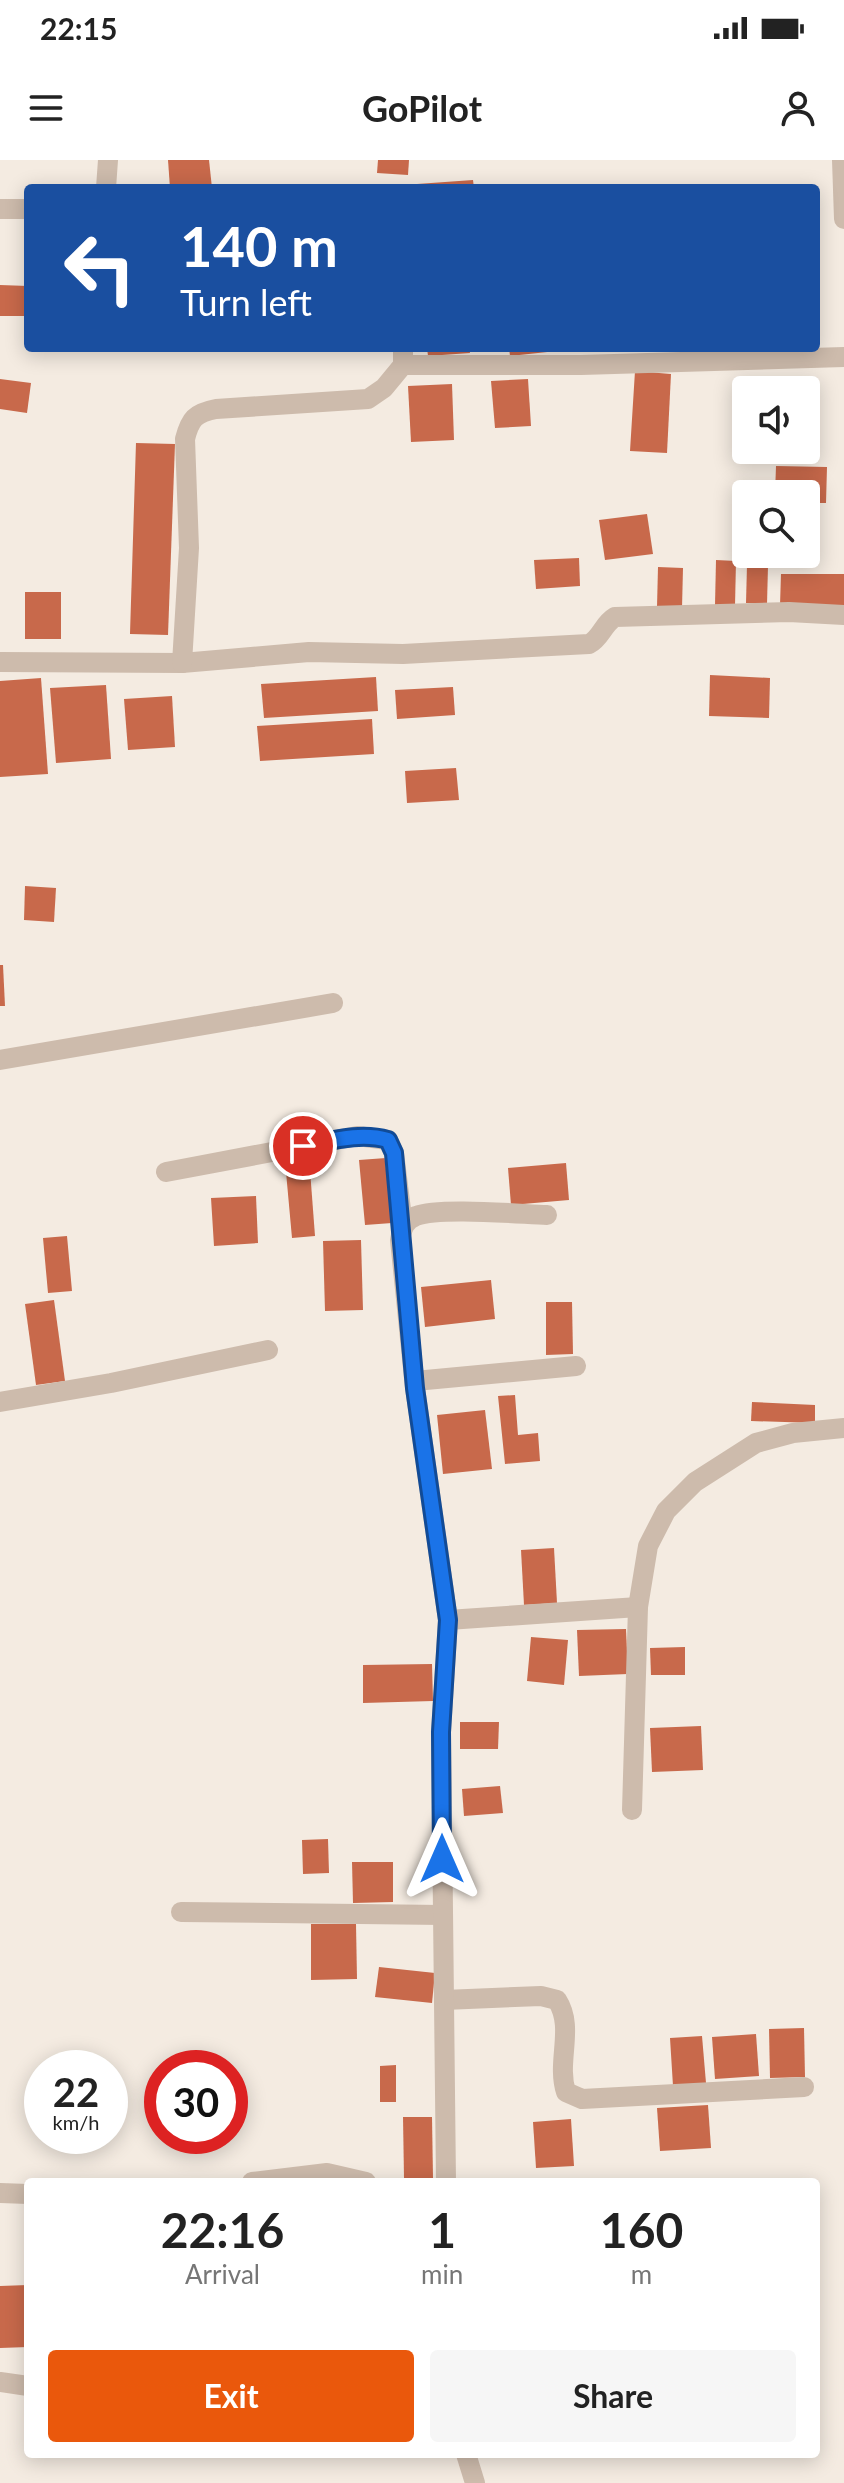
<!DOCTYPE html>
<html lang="en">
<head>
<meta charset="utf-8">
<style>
	body { margin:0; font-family:Lato,sans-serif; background:#f6f6f6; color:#222; height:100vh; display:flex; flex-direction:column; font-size:30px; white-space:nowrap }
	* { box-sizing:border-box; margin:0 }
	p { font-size:26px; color:#767676 }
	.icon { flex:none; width:44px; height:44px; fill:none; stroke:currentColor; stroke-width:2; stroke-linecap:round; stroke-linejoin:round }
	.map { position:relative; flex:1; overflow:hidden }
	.details { position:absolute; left:24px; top:2018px; width:796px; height:280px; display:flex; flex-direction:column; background:#fff; border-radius:8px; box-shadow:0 4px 20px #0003 }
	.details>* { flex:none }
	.hud { position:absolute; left:24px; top:24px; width:796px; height:168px; border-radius:8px; box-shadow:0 4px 20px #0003; background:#1a4fa0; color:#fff; overflow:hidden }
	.controls { position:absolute; left:732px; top:216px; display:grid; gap:16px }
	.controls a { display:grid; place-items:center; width:88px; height:88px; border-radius:8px; background:#fff; box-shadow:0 4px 20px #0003; font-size:40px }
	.speed { position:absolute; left:24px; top:1890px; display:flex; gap:16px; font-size:40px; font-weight:700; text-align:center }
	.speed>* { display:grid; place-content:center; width:104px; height:104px; border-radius:50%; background:#fff; box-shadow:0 4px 20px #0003; line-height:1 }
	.speed small { font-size:20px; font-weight:400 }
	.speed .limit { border:12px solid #d22; background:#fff; color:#111 }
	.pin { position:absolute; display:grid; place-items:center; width:68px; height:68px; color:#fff; margin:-34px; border:4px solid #fff; border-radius:50%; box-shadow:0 2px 8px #0007 }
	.me { position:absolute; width:88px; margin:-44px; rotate:0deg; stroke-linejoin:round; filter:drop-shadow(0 0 6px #0008) }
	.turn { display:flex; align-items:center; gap:28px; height:168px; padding:0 24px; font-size:36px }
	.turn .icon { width:104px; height:104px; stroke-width:2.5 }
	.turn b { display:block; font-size:56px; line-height:68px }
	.eta { display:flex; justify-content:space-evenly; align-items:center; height:136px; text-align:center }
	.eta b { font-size:48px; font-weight:700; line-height:56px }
	.cta { display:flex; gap:16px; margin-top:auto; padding:16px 24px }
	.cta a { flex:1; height:92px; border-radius:8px; background:#ea580c; color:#fff; font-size:32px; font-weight:700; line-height:92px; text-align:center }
	.cta a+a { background:#f6f6f6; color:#222 }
	.status { display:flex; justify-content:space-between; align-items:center; height:56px; padding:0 40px; background:#fff; direction:ltr }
	.status svg { height:22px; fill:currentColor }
	header { display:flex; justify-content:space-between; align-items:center; height:104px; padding:0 24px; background:#fff; font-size:36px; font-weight:700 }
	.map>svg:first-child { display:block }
	.building { fill:#c8694b }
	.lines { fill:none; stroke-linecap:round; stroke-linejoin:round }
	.minor { stroke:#cdbbac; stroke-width:20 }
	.route-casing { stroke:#114b97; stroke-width:20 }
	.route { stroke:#1a73e8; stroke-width:14 }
</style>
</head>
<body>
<div class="status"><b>22:15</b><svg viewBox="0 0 49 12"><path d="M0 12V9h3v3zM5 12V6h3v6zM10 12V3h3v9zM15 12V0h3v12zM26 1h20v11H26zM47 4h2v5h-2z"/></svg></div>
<header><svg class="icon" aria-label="menu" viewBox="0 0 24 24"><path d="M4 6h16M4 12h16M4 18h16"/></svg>GoPilot<svg class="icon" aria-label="person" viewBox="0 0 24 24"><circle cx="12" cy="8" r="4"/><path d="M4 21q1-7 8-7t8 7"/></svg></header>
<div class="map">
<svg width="844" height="2323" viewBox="0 0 844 2323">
	<rect width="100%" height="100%" fill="#f4ebe1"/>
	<!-- building -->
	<g class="building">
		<polygon points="168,0 209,0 212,28 170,28"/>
		<polygon points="378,0 409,0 408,15 377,13"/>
		<polygon points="473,20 474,28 417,28 417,24"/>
		<polygon points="0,125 28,126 28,156 0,156"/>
		<polygon points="427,188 469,188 470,193 428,196"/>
		<polygon points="509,188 566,188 566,190 510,196"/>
		<polygon points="635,211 671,214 667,293 630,291"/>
		<polygon points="0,219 31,223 27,253 0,249"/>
		<polygon points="528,219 531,266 495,268 491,221"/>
		<polygon points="452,224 454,280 411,282 408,226"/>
		<polygon points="136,283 175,284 168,475 130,474"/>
		<polygon points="776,306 827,307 826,343 806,343 806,334 775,334"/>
		<polygon points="647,354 653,394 605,400 599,360"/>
		<polygon points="579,398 580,426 536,429 534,400"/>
		<polygon points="716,400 736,401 735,446 715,445"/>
		<polygon points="747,405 768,406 767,444 746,443"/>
		<polygon points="658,407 683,408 682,448 657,447"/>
		<polygon points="781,414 844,414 844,446 780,445"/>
		<rect x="25" y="432" width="36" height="47"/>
		<polygon points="710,515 770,518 769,558 709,556"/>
		<polygon points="376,517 378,551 264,558 261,524"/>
		<polygon points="41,518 48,614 0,617 0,521"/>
		<polygon points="106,525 111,599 56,603 50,528"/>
		<polygon points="453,527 455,555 397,559 395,530"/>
		<polygon points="172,536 175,587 128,590 124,539"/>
		<polygon points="372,559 374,594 260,601 257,566"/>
		<polygon points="456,608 459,640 407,643 405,611"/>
		<polygon points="25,726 56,728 54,762 24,760"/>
		<polygon points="0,805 3,805 5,846 0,846"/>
		<polygon points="386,998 392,1063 365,1065 359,1000"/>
		<polygon points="566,1003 569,1040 511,1045 508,1008"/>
		<polygon points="310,1010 315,1076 292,1078 286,1012"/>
		<polygon points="256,1036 258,1083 214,1086 211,1038"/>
		<polygon points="67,1076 72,1131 48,1133 43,1078"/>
		<polygon points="361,1080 363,1150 325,1151 323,1081"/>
		<polygon points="491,1120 495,1159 425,1167 421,1127"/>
		<polygon points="54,1140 65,1221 36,1225 25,1144"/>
		<polygon points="546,1142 572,1142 573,1194 546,1195"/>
		<polygon points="515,1235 518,1275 538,1273 540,1301 505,1304 498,1236"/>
		<polygon points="752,1242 815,1245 815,1263 751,1261"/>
		<polygon points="485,1250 492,1309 443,1314 437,1255"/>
		<polygon points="554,1388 557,1443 524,1445 521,1390"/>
		<polygon points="626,1469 628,1514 579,1516 577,1470"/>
		<polygon points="531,1477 568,1480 564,1525 527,1521"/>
		<polygon points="685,1487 685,1515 651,1515 650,1488"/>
		<polygon points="432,1504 433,1541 363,1543 363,1505"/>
		<polygon points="460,1562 499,1562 498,1589 460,1589"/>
		<polygon points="701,1566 703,1610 652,1612 650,1568"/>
		<polygon points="500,1626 503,1653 464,1656 462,1629"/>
		<polygon points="328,1679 329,1713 303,1714 302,1680"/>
		<polygon points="352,1702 393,1702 393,1742 353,1743"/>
		<polygon points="311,1764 356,1764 357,1819 311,1820"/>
		<polygon points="379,1807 435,1813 432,1843 375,1837"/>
		<polygon points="804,1868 805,1917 770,1918 769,1869"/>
		<polygon points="756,1874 759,1916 715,1919 712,1877"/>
		<polygon points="702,1876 706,1923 673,1926 670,1878"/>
		<polygon points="396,1905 396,1942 380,1942 380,1906"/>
		<polygon points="708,1945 711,1988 660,1991 657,1948"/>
		<polygon points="403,1957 432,1957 433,2018 404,2018"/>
		<polygon points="571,1959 574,2006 536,2008 533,1962"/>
		<polygon points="28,2125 28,2187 0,2188 0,2126"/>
	</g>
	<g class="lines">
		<!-- minor -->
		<g class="minor">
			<polyline points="842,0 844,59"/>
			<polyline points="106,28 108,0"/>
			<polyline points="0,49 28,49"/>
			<polyline points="403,205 581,205 844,197"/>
			<path d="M0 502 182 503 309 492 403 494 589 484C601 478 603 464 615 457L789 452 844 455"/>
			<path d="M182 503 189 388 185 279C190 259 195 253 216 249L368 239 384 228 403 205V188"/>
			<polyline points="0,900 333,843"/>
			<polyline points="166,1012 357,976 388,980 394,993 403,1066"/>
			<polyline points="415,1221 576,1206"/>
			<polyline points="0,1242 111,1223 268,1190"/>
			<polyline points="448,1460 638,1447"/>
			<polyline points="632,1650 638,1447 648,1386 666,1351 695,1322 756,1283 793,1273 844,1268"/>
			<polyline points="181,1752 443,1755"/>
			<path d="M444 1840 541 1836 557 1840C575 1868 556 1901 566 1932L582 1939 804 1927"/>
			<polyline points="252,2022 327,2013 366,2022"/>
			<path d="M446 2022 441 1572 448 1460 415 1228 400 1080C402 1069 405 1060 416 1056 439 1047 518 1054 547 1055"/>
			<polyline points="0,2033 28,2034"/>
			<polyline points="0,2222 28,2226"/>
			<polyline points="466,2294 475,2323"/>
		</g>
	</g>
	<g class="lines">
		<defs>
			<path id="route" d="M303 986C331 981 360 972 388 980L394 993 415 1228 448 1460 441 1572 442 1699"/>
		</defs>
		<!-- route casing -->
		<use href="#route" class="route-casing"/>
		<!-- route -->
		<use href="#route" class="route"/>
	</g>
</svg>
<div class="controls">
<a><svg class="icon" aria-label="sound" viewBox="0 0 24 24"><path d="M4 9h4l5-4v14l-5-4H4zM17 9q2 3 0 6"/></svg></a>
<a><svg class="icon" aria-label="search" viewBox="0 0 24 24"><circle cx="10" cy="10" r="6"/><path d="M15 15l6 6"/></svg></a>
</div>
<div class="speed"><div>22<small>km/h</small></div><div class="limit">30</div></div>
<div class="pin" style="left:303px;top:986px;background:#d93025"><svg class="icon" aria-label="arrive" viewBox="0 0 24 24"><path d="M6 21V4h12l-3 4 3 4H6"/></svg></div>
<svg class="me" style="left:442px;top:1699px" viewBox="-20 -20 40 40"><path d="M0-17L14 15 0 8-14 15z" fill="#1a73e8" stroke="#fff" stroke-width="4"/></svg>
<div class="hud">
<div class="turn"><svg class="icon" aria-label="left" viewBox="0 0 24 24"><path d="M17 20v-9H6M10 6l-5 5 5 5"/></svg><div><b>140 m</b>Turn left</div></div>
</div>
<section class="details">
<div class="eta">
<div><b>22:16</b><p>Arrival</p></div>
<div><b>1</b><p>min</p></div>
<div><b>160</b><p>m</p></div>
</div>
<div class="cta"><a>Exit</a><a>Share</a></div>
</section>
</div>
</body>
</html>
